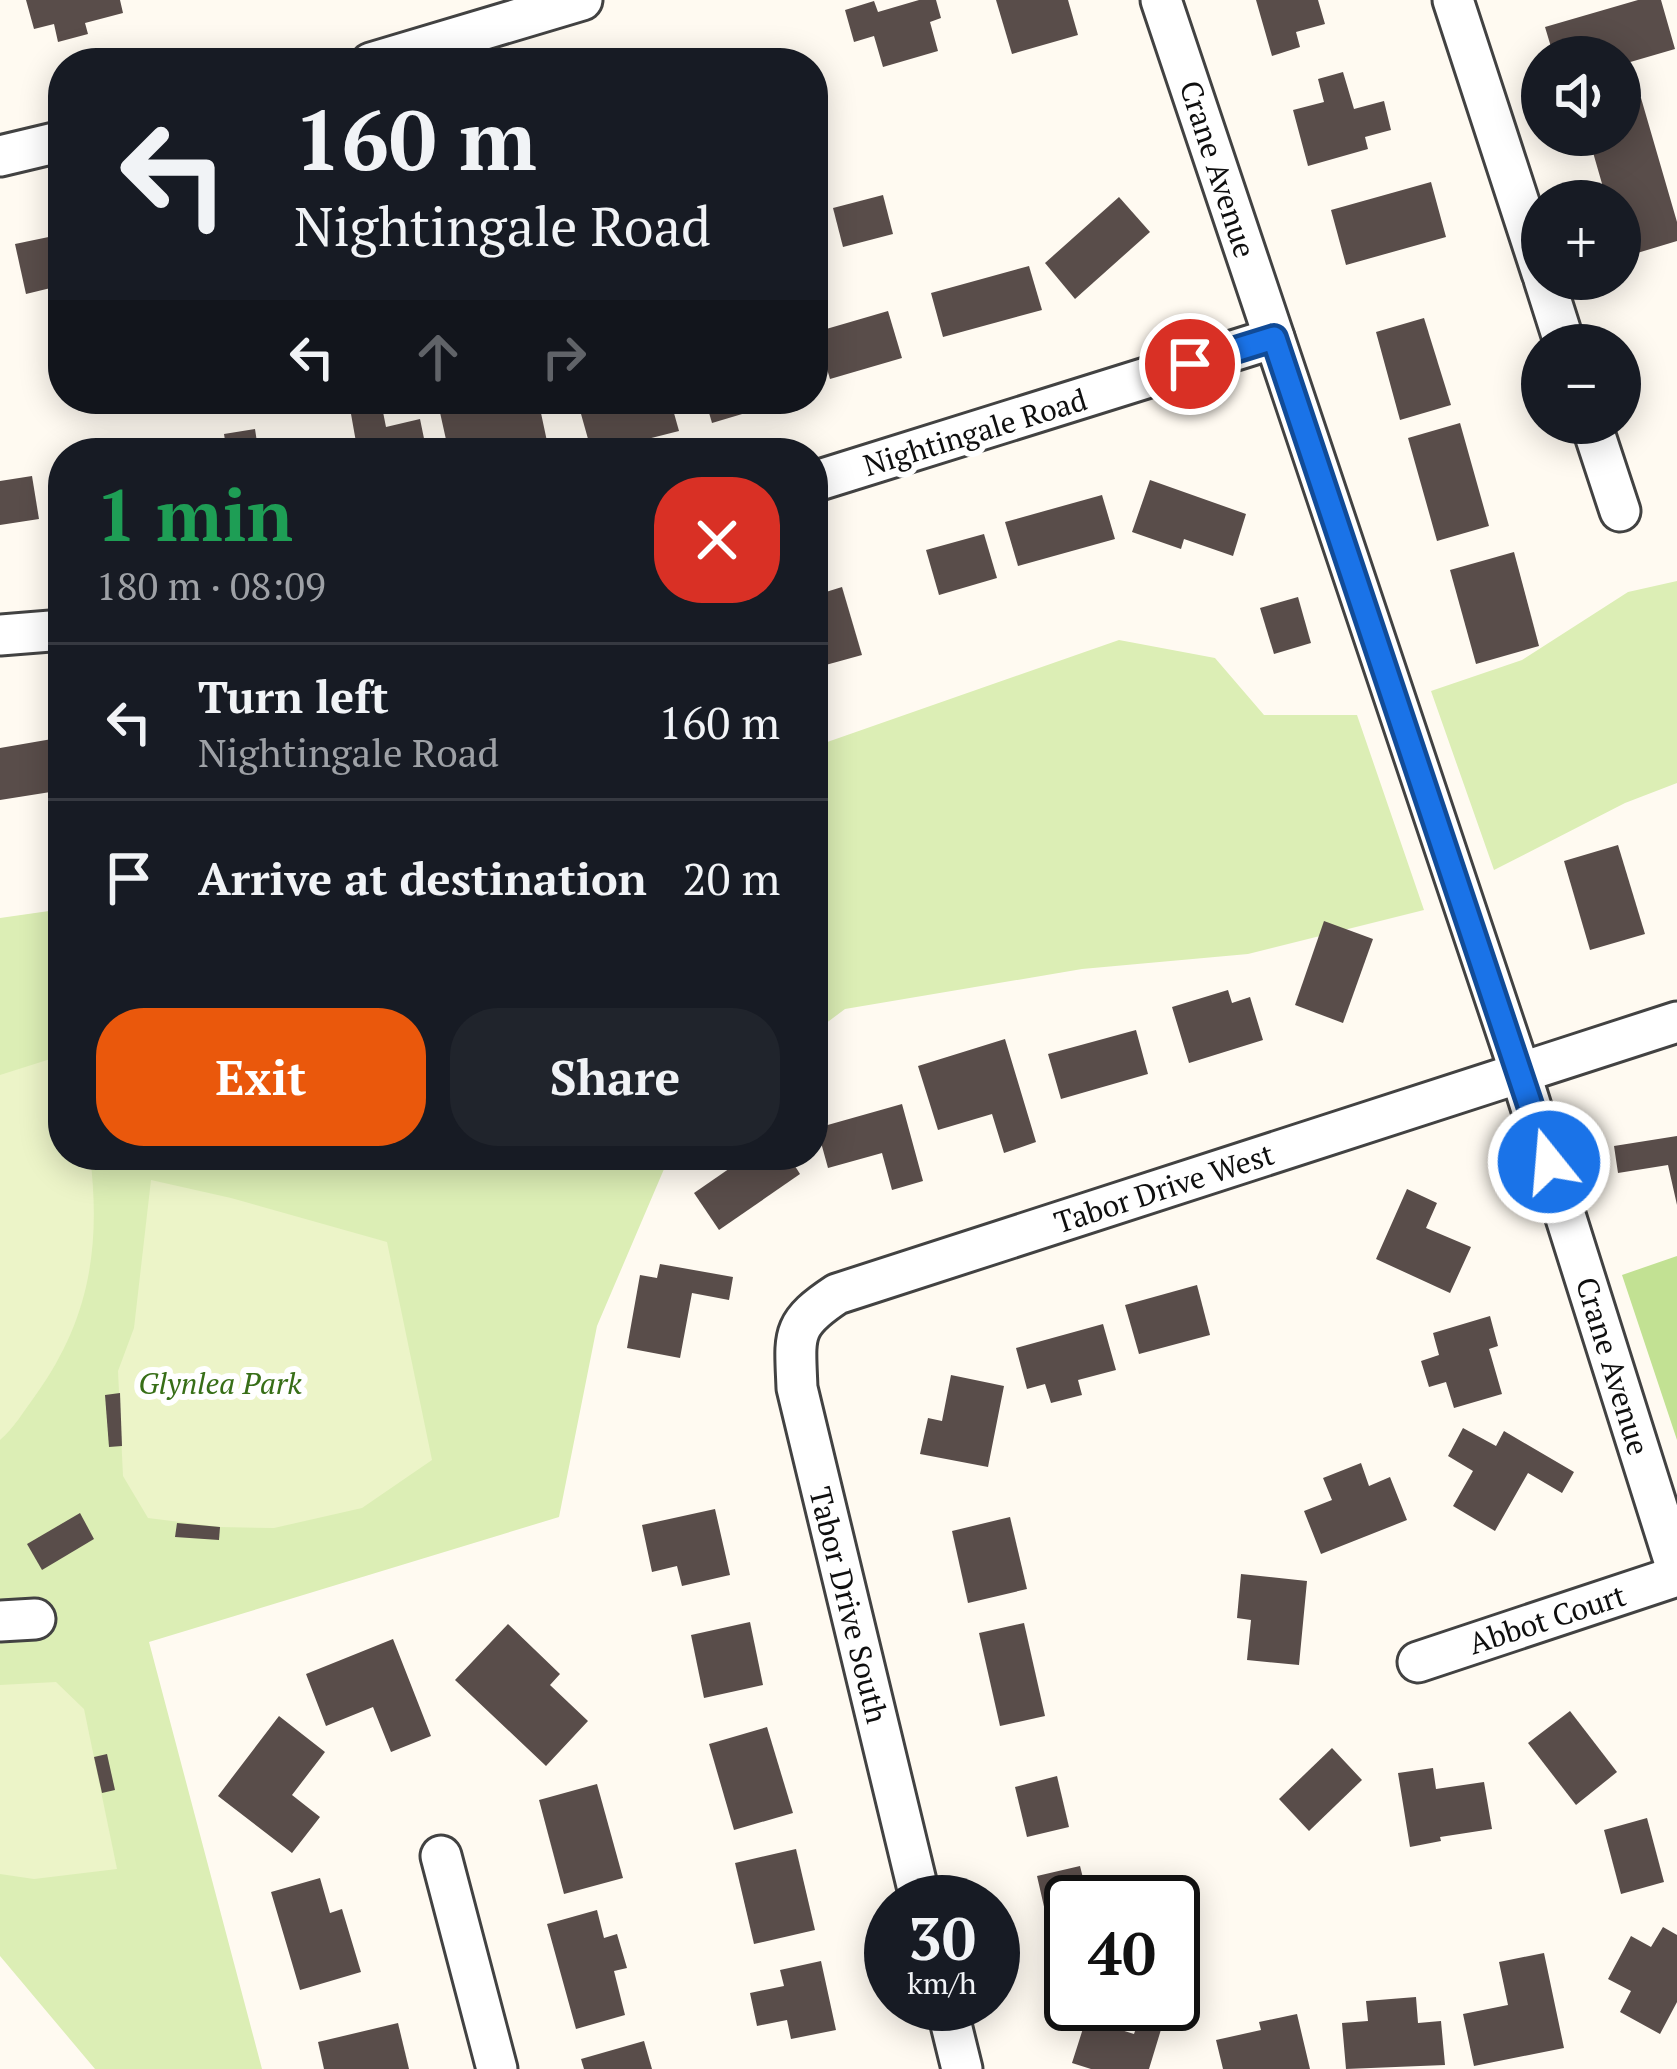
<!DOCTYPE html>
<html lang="en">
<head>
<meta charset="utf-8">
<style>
	body { margin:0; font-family:"PT Serif",serif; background:#20242c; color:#f1f3f6; height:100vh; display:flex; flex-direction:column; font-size:45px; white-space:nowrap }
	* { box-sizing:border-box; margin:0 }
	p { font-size:39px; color:#9ea1a6 }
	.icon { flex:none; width:66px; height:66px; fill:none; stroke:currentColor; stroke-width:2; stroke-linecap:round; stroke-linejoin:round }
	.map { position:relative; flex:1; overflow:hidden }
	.side { position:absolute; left:48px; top:438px; width:780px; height:732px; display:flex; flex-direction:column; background:#171b24; border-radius:48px; box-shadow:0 6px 30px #0003 }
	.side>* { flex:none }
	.guide { position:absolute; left:48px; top:48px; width:780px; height:366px; border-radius:48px; box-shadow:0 6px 30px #0003; background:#171b24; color:#f1f3f6; overflow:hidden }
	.buttons { position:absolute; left:1521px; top:36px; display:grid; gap:24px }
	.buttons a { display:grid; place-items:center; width:120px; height:120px; border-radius:50%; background:#171b24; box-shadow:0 6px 30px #0003; font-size:60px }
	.speed { position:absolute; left:864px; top:1875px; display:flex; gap:24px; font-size:60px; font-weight:700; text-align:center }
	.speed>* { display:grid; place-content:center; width:156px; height:156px; border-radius:50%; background:#171b24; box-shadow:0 6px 30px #0003; line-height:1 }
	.speed small { font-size:30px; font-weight:400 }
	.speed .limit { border:6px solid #111; border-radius:18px; background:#fff; color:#111 }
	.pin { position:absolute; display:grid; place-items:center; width:102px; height:102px; color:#fff; margin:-51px; border:6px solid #fff; border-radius:50%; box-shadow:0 3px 12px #0007 }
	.me { position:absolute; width:132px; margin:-66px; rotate:343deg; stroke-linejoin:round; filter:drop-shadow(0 0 9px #0008) }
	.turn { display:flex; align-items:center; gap:42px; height:252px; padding:0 48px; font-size:54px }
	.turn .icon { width:156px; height:156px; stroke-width:2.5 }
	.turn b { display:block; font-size:84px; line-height:102px }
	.lanes { display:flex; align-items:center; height:114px; padding:0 48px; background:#0003; justify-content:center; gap:60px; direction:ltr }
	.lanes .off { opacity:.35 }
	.round { display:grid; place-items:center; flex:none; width:126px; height:126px; border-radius:48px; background:#20242c }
	.overview { display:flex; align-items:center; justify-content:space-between; height:204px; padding:0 48px }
	h1 { font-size:72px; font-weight:800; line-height:90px; color:#1e9e55 }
	.primary-button { display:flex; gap:24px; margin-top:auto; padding:24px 48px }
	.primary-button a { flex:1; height:138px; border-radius:48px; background:#ea580c; color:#fff; font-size:48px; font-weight:800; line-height:138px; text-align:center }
	.primary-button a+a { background:#20242c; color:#f1f3f6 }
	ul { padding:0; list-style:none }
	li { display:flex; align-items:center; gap:36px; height:156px; padding:0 48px; border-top:3px solid #363941 }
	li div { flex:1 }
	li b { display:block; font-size:45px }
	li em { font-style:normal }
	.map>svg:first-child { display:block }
	.green { fill:#dceeb5 }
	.forest { fill:#c2e193 }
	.pitch { fill:#ecf4c8 }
	.building { fill:#594d4a }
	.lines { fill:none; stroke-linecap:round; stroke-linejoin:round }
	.minor-casing { stroke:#424242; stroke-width:45 }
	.minor { stroke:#fff; stroke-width:39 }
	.route-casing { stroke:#114b97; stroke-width:30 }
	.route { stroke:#1a73e8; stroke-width:21 }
	.labels { text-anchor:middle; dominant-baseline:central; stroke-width:12; stroke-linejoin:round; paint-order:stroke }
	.street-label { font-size:30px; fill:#0f0f0f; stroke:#fff }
	.park-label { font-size:30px; font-style:italic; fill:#376e17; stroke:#fff }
</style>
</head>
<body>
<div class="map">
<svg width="1677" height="2069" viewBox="0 0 1677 2069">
	<rect width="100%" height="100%" fill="#fffaf1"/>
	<!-- green -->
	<g class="green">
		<polygon points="1677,581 1677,783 1625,803 1494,870 1431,691 1522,660 1628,592"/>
		<polygon points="1119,640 1215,658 1264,715 1357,715 1424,910 1248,954 1082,969 845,1009 813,1033 813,747"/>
		<polygon points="63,909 63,1155 670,1155 597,1326 559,1517 149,1642 262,2069 95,2069 0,1956 0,918"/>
	</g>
	<!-- forest -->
	<polygon class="forest" points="1677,1256 1677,1440 1622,1275"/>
	<!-- pitch -->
	<g class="pitch">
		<path d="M63 1055V1155H90C101 1246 90 1320 35 1396 24 1411 14 1428 0 1440V1075Z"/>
		<polygon points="151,1180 231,1198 387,1242 432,1460 362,1508 274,1528 220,1527 148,1518 123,1476 118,1371 134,1328"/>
		<polygon points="56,1682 84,1709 117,1869 34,1879 0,1874 0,1685"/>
	</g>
	<!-- building -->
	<g class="building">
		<polygon points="26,0 120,0 123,13 85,23 88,34 58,42 54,24 34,29"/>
		<polygon points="919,0 936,0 941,18 930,22 938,51 883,67 874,36 854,42 845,10 874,1 878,12"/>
		<polygon points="996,0 1068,0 1078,35 1012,54"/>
		<polygon points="1256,0 1318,0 1325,24 1296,32 1300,47 1272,56"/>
		<polygon points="1638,0 1661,0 1675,49 1620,65 1620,57 1554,57 1545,27"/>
		<polygon points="1343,72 1354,109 1384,101 1391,130 1365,137 1368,149 1308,166 1293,110 1324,102 1318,79"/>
		<polygon points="1641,98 1677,222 1677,241 1624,257 1620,201 1607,201 1588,135 1620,135 1620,104"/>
		<polygon points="1431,182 1446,237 1346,265 1331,210"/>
		<polygon points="883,195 893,234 843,247 833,208"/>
		<polygon points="1119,197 1150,232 1075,299 1045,263"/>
		<polygon points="63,234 63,285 26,294 15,244"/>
		<polygon points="1029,266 1042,310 943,337 931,293"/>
		<polygon points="888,311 902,358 830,379 816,332"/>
		<polygon points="1424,318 1451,405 1400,420 1376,332"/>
		<polygon points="437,399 500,399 502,407 538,399 548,446 518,453 449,453"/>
		<polygon points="630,399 670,399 679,431 592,453 581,414"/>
		<polygon points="705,399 788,399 789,400 712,423"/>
		<polygon points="382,407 386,427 420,419 427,453 323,453 322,449 356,442 351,414"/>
		<polygon points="1460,423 1489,526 1437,541 1408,438"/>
		<polygon points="255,429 258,449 294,445 296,453 227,453 224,434"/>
		<polygon points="32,476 39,519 0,525 0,481"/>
		<polygon points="1150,480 1246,514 1233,556 1184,539 1181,549 1132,532"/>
		<polygon points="1102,495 1115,539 1018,566 1005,522"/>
		<polygon points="984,534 997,578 939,595 926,550"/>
		<polygon points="1514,552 1539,646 1476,664 1450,570"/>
		<polygon points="842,587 862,655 822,666 813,646 813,596"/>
		<polygon points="1298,597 1311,643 1274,654 1260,608"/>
		<polygon points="63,709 63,790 0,800 0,748 52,739 48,712"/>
		<polygon points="1618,845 1645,934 1590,950 1564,861"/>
		<polygon points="1324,921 1373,939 1343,1023 1295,1005"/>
		<polygon points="1228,990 1232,1003 1250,997 1263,1040 1189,1063 1172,1007"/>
		<polygon points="1136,1030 1148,1074 1061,1099 1048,1054"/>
		<polygon points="1005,1039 1036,1142 1004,1153 992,1114 938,1130 918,1066"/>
		<polygon points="902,1104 923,1181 892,1190 882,1153 828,1168 817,1128"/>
		<polygon points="1677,1136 1677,1205 1668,1165 1618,1173 1614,1146"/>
		<polygon points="749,1155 788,1155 800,1174 719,1230 694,1193"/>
		<polygon points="1407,1189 1437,1203 1426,1228 1471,1247 1450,1293 1376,1259"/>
		<polygon points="660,1264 733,1277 729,1300 692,1293 680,1358 627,1348 640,1275 657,1278"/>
		<polygon points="1197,1285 1210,1335 1139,1354 1125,1305"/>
		<polygon points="1490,1316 1498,1346 1489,1349 1502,1394 1454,1408 1446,1382 1429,1387 1421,1361 1439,1355 1433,1333"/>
		<polygon points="1103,1324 1116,1370 1078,1380 1082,1395 1051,1403 1045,1384 1027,1389 1016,1348"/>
		<polygon points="951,1375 1004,1386 988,1467 920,1454 928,1418 942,1421"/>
		<polygon points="120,1393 122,1446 109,1447 105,1395"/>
		<polygon points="1463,1428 1496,1446 1504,1431 1574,1472 1562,1493 1528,1473 1495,1531 1453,1506 1473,1471 1448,1456"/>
		<polygon points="1361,1463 1369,1486 1390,1477 1407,1520 1321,1554 1304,1511 1332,1500 1323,1478"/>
		<polygon points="715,1509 730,1575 682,1586 677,1566 652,1572 642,1525"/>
		<polygon points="80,1513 94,1539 42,1570 27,1544"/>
		<polygon points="1010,1517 1027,1589 968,1603 952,1531"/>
		<polygon points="177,1523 220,1527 219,1540 175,1537"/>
		<polygon points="1241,1574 1307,1581 1299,1665 1247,1660 1251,1620 1237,1618"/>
		<polygon points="750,1622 763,1685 704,1698 691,1635"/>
		<polygon points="1024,1623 1045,1716 1000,1726 979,1633"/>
		<polygon points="508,1624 560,1674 550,1685 588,1721 546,1766 455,1680"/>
		<polygon points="393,1639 431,1736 391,1752 373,1707 326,1726 306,1674"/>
		<polygon points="1570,1711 1617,1772 1576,1805 1528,1743"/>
		<polygon points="279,1716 325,1752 292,1795 320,1817 292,1853 218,1796"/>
		<polygon points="767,1727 793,1813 734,1830 709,1744"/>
		<polygon points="1332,1748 1362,1780 1309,1831 1279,1799"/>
		<polygon points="107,1754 115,1790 102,1793 94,1757"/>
		<polygon points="1433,1768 1436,1789 1484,1782 1492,1829 1440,1837 1441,1841 1410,1847 1398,1773"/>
		<polygon points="1057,1776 1069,1827 1027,1837 1015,1787"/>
		<polygon points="597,1784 623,1878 564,1894 539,1800"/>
		<polygon points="1647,1818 1664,1882 1621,1894 1604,1830"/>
		<polygon points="796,1849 815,1930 754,1944 735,1863"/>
		<polygon points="1080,1866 1089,1902 1071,1902 1071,1942 1053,1946 1037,1876"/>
		<polygon points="320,1878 330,1913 342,1909 361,1972 300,1990 271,1892"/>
		<polygon points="597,1910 604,1938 617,1934 627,1968 614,1971 625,2015 576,2029 547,1924"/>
		<polygon points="1663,1927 1677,1935 1677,2002 1660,2034 1620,2012 1631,1991 1608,1979 1631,1936 1651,1947"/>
		<polygon points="1544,1953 1564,2048 1474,2066 1463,2014 1508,2005 1499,1962"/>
		<polygon points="821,1961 836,2030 791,2039 787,2020 757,2026 750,1993 784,1986 780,1970"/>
		<polygon points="1416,1997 1418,2023 1441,2021 1445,2065 1346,2069 1342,2023 1368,2021 1366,2001"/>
		<polygon points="1297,2014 1310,2069 1223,2069 1216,2040 1261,2030 1259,2022"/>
		<polygon points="1140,2016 1163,2023 1149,2069 1091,2069 1072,2063 1086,2019 1134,2034"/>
		<polygon points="398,2023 409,2069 324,2069 318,2042"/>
		<polygon points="644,2041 652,2069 584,2069 581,2059"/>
	</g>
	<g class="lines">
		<defs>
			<g id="minor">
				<polyline points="1161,0 1520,1072 1677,1570"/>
				<polyline points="1453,0 1542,273"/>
				<polyline points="371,63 582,0"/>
				<polyline points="0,156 63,141"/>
				<polyline points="1544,279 1565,345"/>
				<polyline points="1591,423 1620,511"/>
				<polyline points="813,482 1274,338"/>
				<polyline points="0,635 63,630"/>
				<polyline points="0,1621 35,1619"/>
				<polyline points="1418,1662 1677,1576"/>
				<polyline points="441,1856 497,2069"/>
				<path d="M921 1902 797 1388C795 1335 790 1325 837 1294L1677 1022"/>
				<polyline points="946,2004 962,2069"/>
			</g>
		</defs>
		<!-- minor casing -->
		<use href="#minor" class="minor-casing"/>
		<!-- minor -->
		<use href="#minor" class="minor"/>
	</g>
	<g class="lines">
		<defs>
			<polyline id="route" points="1190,364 1274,338 1549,1162"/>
		</defs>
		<!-- route casing -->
		<use href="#route" class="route-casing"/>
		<!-- route -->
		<use href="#route" class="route"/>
	</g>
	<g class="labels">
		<!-- street labels -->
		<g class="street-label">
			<text transform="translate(1218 169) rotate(72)">Crane Avenue</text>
			<text transform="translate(975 432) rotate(-17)">Nightingale Road</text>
			<text transform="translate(1164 1188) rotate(-18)">Tabor Drive West</text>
			<text transform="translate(1613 1366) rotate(73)">Crane Avenue</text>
			<text transform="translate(849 1605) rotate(76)">Tabor Drive South</text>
			<text transform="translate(1547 1619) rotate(-18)">Abbot Court</text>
		</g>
		<!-- park labels -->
		<g class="park-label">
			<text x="220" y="1383">Glynlea Park</text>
		</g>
	</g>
</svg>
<div class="buttons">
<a><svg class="icon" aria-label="sound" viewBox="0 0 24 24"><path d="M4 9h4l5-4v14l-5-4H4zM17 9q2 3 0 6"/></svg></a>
<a>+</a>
<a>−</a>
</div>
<div class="speed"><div>30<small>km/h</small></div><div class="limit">40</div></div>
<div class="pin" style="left:1190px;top:364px;background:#d93025"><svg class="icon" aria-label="arrive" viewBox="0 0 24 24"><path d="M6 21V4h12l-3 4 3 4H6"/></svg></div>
<svg class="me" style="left:1549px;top:1162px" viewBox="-20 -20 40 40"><circle r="17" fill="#1a73e8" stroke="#fff" stroke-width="3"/><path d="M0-11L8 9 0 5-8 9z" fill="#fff"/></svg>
<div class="guide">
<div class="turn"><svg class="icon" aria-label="left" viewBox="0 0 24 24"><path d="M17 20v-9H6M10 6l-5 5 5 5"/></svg><div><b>160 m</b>Nightingale Road</div></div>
<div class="lanes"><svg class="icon" aria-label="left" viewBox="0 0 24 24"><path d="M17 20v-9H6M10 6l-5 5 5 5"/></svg><svg class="icon off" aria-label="ahead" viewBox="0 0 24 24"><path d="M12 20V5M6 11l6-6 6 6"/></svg><svg class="icon off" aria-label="right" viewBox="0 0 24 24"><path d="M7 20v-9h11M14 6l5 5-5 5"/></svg></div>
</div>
<section class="side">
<div class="overview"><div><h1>1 min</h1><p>180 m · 08:09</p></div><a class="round" style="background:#d93025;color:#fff"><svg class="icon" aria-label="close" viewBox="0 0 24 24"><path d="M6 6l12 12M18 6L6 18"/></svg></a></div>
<ul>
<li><svg class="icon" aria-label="left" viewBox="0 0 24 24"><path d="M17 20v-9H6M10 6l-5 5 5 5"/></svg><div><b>Turn left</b><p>Nightingale Road</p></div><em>160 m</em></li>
<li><svg class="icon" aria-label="arrive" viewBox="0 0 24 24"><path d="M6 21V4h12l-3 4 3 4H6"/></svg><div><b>Arrive at destination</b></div><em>20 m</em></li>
</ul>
<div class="primary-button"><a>Exit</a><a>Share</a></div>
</section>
</div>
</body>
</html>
